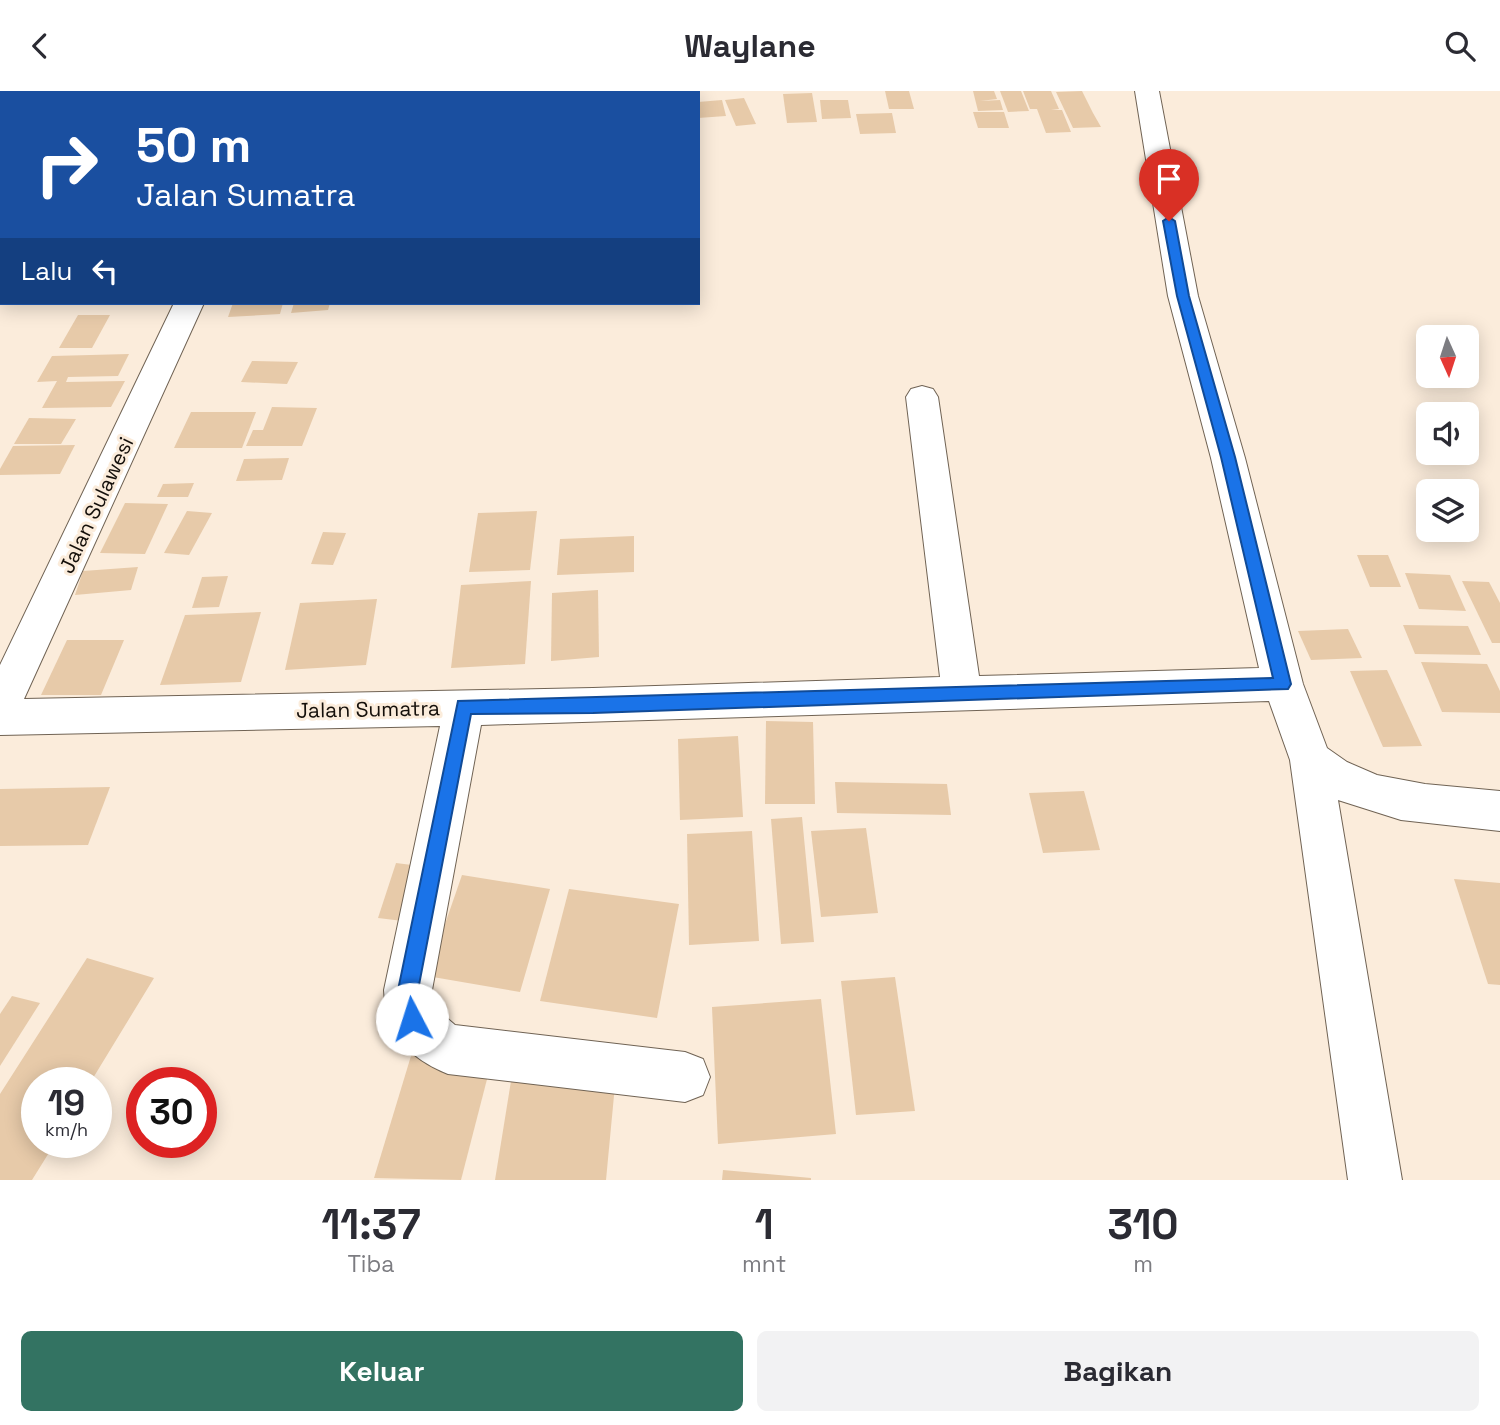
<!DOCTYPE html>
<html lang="id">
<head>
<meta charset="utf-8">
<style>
	body { margin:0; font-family:"Space Grotesk",sans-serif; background:#f2f2f3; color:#2b2b33; height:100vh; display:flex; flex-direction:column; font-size:26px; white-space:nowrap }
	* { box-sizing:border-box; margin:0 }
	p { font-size:23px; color:#7c7c81 }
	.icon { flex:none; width:38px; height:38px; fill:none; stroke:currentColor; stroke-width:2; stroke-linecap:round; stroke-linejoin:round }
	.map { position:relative; height:1089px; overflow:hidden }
	.sheet { display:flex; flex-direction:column; background:#fff; flex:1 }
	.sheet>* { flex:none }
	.top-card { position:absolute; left:0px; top:0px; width:700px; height:214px; box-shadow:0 4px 18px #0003; background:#1a4fa0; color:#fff; overflow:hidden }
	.needle { width:46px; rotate:177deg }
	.controls { position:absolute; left:1416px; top:234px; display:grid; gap:14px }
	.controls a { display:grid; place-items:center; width:63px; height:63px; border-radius:10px; background:#fff; box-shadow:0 4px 18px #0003; font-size:35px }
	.speed { position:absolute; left:21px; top:976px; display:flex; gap:14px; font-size:35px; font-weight:700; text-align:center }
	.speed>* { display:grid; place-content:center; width:91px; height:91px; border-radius:50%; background:#fff; box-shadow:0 4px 18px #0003; line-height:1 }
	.speed small { font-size:18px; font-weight:400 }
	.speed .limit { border:10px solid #d22; background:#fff; color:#111 }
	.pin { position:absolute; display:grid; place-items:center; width:60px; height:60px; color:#fff; margin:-72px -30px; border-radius:50% 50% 50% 0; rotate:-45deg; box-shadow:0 0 7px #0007 }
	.pin .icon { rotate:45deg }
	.me { position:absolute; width:77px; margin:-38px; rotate:355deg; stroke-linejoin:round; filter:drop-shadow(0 0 5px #0008) }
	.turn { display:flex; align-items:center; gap:24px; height:147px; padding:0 21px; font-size:32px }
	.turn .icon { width:91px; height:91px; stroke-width:2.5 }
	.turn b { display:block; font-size:49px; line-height:60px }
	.then { display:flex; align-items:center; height:66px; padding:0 21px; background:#0003; gap:14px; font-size:26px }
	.eta { display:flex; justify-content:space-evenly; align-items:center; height:119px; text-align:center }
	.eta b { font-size:42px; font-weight:700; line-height:49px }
	.primary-button { display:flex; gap:14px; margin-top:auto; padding:14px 21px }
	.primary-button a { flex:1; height:80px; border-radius:10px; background:#337362; color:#fff; font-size:28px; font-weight:700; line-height:80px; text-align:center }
	.primary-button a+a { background:#f2f2f3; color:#2b2b33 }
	header { display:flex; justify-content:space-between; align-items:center; height:91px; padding:0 21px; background:#fff; font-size:32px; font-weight:700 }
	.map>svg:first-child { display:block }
	.building { fill:#e7caa9 }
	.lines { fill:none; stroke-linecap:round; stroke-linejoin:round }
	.minor-casing { stroke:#706354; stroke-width:2 }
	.minor { fill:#fff; fill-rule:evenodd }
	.route { fill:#1a73e8; stroke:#114b97; stroke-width:2 }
	.labels { text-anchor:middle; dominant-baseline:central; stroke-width:6; stroke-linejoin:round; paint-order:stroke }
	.street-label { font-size:21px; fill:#140f0a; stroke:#fbecdb }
</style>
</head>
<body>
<header><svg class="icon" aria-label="back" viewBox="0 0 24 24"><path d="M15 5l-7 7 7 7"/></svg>Waylane<svg class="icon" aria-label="search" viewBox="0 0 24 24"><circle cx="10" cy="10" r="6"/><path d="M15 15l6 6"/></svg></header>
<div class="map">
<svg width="1500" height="1089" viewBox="0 0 1500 1089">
	<rect width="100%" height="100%" fill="#fbecdb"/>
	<!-- building -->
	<g class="building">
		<polygon points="885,0 909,0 914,18 889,18"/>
		<polygon points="973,0 994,0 997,8 980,10 1000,9 1003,19 978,20"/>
		<polygon points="1000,0 1021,0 1029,20 1008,21"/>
		<polygon points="1023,0 1051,0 1059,18 1051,19 1062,19 1071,41 1046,42 1037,18 1030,18"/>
		<polygon points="1082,0 1093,22 1101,36 1073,37 1056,1"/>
		<polygon points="812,2 817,31 787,32 783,3"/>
		<polygon points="744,7 756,33 736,35 725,9"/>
		<polygon points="722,9 726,25 698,27 698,11"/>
		<polygon points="820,9 848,9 851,27 822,28"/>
		<polygon points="973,21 1004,21 1009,37 978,37"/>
		<polygon points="892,22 896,42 860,43 856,23"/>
		<polygon points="233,212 283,212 280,223 228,226"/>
		<polygon points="294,212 330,212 328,219 291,222"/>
		<polygon points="78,224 110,224 92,257 59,257"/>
		<polygon points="129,263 118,285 68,286 66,291 125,290 111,316 42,317 57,290 37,291 52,265"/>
		<polygon points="252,270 298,271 287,293 241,291"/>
		<polygon points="272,316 317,317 302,355 246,355 253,339 263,339"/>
		<polygon points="191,321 256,321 242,357 174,357"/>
		<polygon points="29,327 76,328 61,353 14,353"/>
		<polygon points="75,354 60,383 0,384 0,378 13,355"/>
		<polygon points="289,367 282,389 236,390 244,368"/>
		<polygon points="194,392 188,406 157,406 163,393"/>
		<polygon points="125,412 168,413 145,463 100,462"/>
		<polygon points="187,420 212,422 189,464 164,462"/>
		<polygon points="537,420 530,479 469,481 478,422"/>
		<polygon points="323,441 346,442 333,474 311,473"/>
		<polygon points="634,445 634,481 557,484 560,448"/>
		<polygon points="1357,464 1388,464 1401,496 1370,496"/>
		<polygon points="138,476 131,499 75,504 83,480"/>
		<polygon points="1405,482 1450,484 1466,520 1419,518"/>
		<polygon points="228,485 219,516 192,517 202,486"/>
		<polygon points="531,490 525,573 451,577 461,494"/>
		<polygon points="1462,490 1489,491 1500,512 1500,552 1492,552"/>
		<polygon points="598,499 599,566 551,570 552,502"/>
		<polygon points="377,508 366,574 285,579 300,512"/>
		<polygon points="261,521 241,591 160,594 185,524"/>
		<polygon points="1403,534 1468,535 1481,564 1415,563"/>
		<polygon points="1348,538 1362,567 1311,569 1298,540"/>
		<polygon points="67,549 124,549 101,604 41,604"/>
		<polygon points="1421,571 1487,573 1500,600 1500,622 1442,621"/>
		<polygon points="1387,579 1422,655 1383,656 1350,580"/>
		<polygon points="766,630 813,631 815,713 765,713"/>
		<polygon points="738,645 743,726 680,729 678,648"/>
		<polygon points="835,691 947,693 951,724 837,722"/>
		<polygon points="110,696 88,754 0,755 0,698"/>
		<polygon points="1084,700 1100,759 1043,762 1029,702"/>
		<polygon points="802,726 814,851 781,853 771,728"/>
		<polygon points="866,737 878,822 821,826 811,740"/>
		<polygon points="752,740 759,850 689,854 687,743"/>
		<polygon points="396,772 428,776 411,831 378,827"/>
		<polygon points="462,784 550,798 520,901 427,885"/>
		<polygon points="1454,788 1500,792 1500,894 1488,893"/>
		<polygon points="569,798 679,813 657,927 540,910"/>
		<polygon points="87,867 154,887 90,992 37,992 37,1052 55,1052 32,1089 0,1089 0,1003"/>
		<polygon points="895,886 915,1020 856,1024 841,890"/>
		<polygon points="12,905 40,912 0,975 0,923"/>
		<polygon points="821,908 836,1043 718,1053 712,916"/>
		<polygon points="414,955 493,965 461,1089 374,1087"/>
		<polygon points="511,990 615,994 606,1089 495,1089"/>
		<polygon points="723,1079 811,1087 811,1089 722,1089"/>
	</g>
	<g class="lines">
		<defs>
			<g id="minor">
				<rect x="271" y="0" width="24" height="2"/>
				<polygon points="609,0 697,0 608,2"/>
				<path d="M1135 0H1159L1198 205 1245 367 1303 593 1327 657 1347 671 1377 684 1425 693 1500 700V740L1401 729 1338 709 1402 1089H1348L1290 669 1269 610 481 634 432 899 434 916 455 934 685 961 703 968 710 986 703 1004 685 1011 448 983C409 967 386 943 384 899L440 635 0 644V574L174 212H204L24 608 593 597 940 586 906 306 911 298 922 295 933 298 938 306 979 585 1259 577 1211 367 1168 205Z"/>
				<rect x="0" y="8" width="2" height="14"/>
			</g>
		</defs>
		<!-- minor casing -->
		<use href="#minor" class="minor-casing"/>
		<!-- minor -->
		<use href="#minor" class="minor"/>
	</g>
	<!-- route -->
	<polygon class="route" points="1169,126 1175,130 1189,205 1235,366 1291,593 1288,598 593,622 471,623 418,899 418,915 422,928 419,935 412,938 405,935 398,915 398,899 458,610 1273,587 1221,366 1177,205 1163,130"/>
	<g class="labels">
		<!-- street labels -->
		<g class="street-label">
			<text transform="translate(96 414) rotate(-65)">Jalan Sulawesi</text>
			<text transform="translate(368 618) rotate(-1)">Jalan Sumatra</text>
		</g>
	</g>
</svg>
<div class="controls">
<a><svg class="needle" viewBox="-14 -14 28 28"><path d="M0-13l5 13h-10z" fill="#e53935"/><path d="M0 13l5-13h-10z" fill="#7c7c81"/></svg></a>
<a><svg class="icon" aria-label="sound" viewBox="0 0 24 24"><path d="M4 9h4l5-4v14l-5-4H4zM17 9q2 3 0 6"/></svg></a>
<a><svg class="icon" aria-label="layers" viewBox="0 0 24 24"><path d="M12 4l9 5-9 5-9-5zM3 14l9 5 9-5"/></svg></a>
</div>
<div class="speed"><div>19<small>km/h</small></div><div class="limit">30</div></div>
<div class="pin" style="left:1169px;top:130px;background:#d93025"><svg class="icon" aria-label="arrive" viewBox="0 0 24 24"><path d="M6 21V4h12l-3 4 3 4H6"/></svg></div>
<svg class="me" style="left:412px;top:928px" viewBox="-20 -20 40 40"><circle r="19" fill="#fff"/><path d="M0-13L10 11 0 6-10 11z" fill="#1a73e8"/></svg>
<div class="top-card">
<div class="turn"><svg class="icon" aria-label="right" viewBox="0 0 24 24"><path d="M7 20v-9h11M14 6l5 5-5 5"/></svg><div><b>50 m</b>Jalan Sumatra</div></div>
<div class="then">Lalu<svg class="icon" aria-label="left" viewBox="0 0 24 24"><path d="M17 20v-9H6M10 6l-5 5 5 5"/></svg></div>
</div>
</div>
<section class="sheet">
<div class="eta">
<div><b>11:37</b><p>Tiba</p></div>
<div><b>1</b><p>mnt</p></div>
<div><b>310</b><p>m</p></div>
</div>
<div class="primary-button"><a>Keluar</a><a>Bagikan</a></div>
</section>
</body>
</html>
